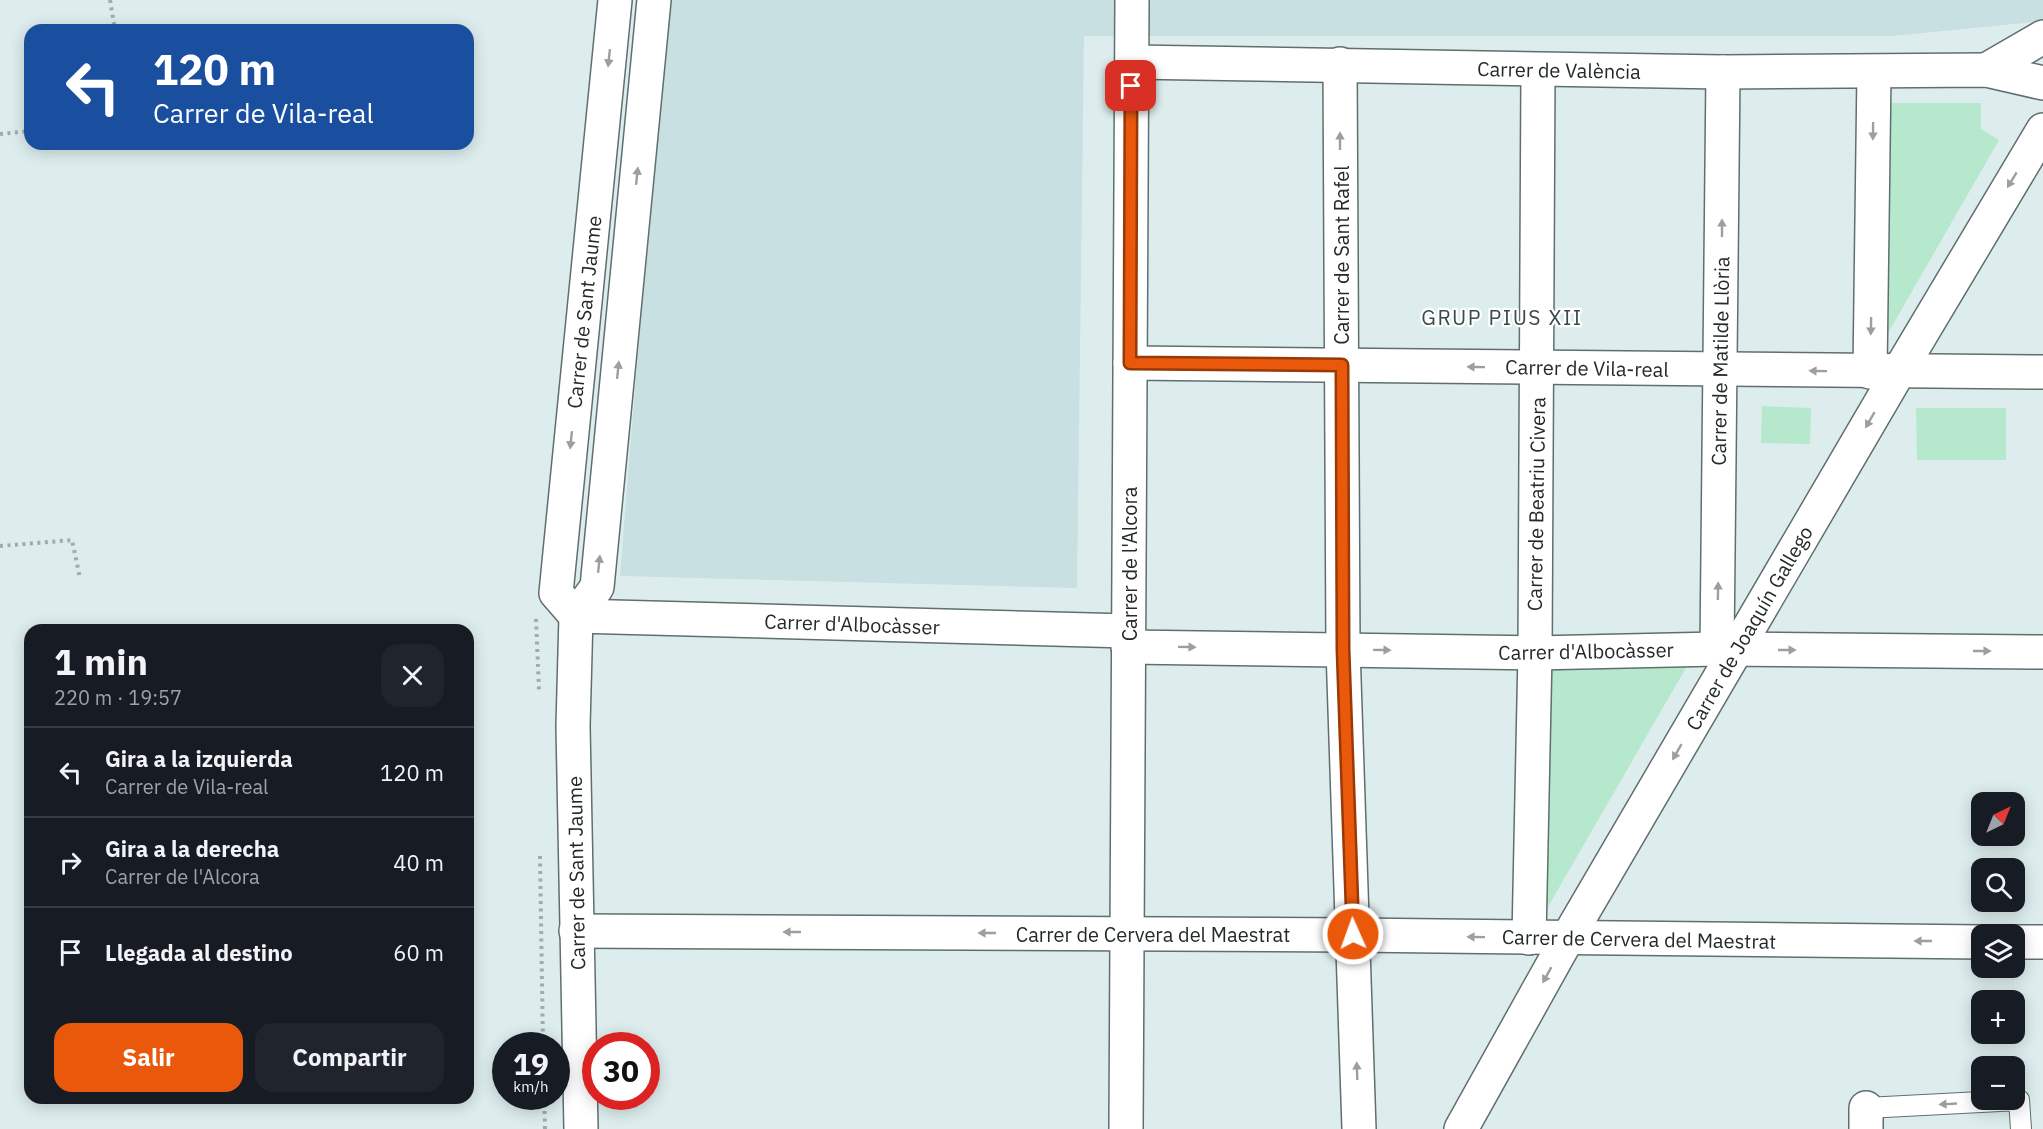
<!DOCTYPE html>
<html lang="es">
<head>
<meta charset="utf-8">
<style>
	body { margin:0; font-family:"IBM Plex Sans",sans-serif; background:#20242c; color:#f1f3f6; height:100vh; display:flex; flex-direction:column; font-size:22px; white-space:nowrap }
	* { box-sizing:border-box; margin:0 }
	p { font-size:20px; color:#9ea1a6 }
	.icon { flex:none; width:33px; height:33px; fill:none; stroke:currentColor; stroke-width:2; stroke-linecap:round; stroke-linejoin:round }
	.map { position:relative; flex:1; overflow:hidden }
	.drawer { position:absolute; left:24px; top:624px; width:450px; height:480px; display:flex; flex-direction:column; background:#171b24; border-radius:18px; box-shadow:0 3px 15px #0003 }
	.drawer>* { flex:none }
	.guide { position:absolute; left:24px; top:24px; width:450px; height:126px; border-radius:18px; box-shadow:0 3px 15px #0003; background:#1a4fa0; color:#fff; overflow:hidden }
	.needle { width:39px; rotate:43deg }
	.buttons { position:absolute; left:1971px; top:792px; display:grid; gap:12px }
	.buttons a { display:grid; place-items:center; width:54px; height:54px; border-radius:12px; background:#171b24; box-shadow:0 3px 15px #0003; font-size:30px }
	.speed { position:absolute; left:492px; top:1032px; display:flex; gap:12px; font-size:30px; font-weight:700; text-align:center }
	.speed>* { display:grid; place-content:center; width:78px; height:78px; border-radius:50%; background:#171b24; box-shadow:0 3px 15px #0003; line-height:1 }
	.speed small { font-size:15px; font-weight:400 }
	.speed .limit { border:9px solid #d22; background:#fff; color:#111 }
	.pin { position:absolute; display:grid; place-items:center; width:51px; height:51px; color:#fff; margin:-26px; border-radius:12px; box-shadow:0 3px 9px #0006 }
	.me { position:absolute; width:66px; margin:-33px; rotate:358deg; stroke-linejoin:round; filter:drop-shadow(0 0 4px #0008) }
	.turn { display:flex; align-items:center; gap:21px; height:126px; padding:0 30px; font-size:27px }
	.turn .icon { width:78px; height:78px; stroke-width:2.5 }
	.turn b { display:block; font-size:42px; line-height:51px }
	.round { display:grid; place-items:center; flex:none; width:63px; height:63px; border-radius:18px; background:#20242c }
	.headline { display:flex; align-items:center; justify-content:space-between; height:102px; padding:0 30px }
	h1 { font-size:36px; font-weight:700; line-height:45px }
	.action { display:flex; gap:12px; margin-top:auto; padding:12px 30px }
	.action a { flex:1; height:69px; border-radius:18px; background:#ea580c; color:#fff; font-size:24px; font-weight:700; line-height:69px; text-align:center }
	.action a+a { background:#20242c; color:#f1f3f6 }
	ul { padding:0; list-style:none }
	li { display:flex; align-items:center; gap:18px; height:90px; padding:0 30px; border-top:2px solid #363941 }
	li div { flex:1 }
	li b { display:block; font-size:22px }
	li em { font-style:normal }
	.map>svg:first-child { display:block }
	.built { fill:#c8e0e1 }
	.green { fill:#b5e8cd }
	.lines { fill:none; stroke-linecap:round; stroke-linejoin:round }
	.service-casing { stroke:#606e6f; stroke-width:22 }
	.minor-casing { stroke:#606e6f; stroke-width:36 }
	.tertiary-casing { stroke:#606e6f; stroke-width:36 }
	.path { stroke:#9facac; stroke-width:4; stroke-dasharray:3 4.5; stroke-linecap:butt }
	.service { stroke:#fff; stroke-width:20 }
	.minor { stroke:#fff; stroke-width:33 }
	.tertiary { stroke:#fff; stroke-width:33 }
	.oneway { fill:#9c9f9f }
	.route-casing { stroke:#983908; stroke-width:15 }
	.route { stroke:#ea580c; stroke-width:10 }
	.labels { text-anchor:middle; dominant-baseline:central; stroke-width:4.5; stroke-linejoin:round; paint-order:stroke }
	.street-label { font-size:20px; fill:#242a2a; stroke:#fff }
	.neighbourhood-label { font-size:21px; letter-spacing:1.5px; fill:#3d4a4b; stroke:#fff }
</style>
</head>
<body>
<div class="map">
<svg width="2043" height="1129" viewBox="0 0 2043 1129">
	<rect width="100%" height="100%" fill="#ddeded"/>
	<!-- built -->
	<polygon class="built" points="666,0 2043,0 2043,21 1892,36 1084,36 1077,588 620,576"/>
	<!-- green -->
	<g class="green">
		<polygon points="1888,103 1981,103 1981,129 1999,140 1888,333"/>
		<polygon points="1762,406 1811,408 1810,444 1761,443"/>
		<polygon points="1916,408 2006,408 2006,460 1917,460"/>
		<polygon points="1548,666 1687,666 1538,924"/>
	</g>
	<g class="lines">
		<defs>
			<polyline id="service" points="1866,1108 2019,1100 2021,1129"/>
			<g id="minor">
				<polyline points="1132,62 1723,72 1986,70 2043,83"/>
				<polyline points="1340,64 1343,649 1359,1129"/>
				<polyline points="1986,70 2043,37"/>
				<polyline points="1130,363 2043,372"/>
				<polyline points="1870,372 1874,72"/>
				<polyline points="576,616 1128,631"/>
				<polyline points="1128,647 1535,653 1717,649 2043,652"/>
				<polyline points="1717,649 1723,72"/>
				<polyline points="576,931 1353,935 1982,942"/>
				<polyline points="1529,938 1535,653 1538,70"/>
				<polyline points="2014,942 2043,942"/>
				<polyline points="1866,1108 1866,1129"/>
				<polyline points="1461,1129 1567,939 1898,373 2043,130"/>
			</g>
			<g id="tertiary">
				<polyline points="576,616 556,593 615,0"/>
				<polyline points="581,1129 573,726 576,616 597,587 654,0"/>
				<polyline points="1126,1129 1132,0"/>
			</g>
		</defs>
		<!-- service casing -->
		<use href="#service" class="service-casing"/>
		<!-- minor casing -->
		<use href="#minor" class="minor-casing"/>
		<!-- tertiary casing -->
		<use href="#tertiary" class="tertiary-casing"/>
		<!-- path -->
		<g class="path">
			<polyline points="110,0 115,30"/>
			<polyline points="0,134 30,131"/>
			<polyline points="0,546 72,540 80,578"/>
			<polyline points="536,619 539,690"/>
			<polyline points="540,856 543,1046"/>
			<polyline points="544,1096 545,1129"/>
		</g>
		<!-- service -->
		<use href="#service" class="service"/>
		<!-- minor -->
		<use href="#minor" class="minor"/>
		<!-- tertiary -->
		<use href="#tertiary" class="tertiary"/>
	</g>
	<!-- one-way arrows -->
	<defs><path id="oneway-solid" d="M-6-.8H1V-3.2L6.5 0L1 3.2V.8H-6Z" transform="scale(1.5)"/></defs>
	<g class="oneway">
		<use href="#oneway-solid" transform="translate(609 58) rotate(96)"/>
		<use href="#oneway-solid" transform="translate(1873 131) rotate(91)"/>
		<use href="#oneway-solid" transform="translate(1340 141) rotate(-90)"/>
		<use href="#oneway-solid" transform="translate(637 176) rotate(-84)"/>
		<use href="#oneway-solid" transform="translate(2012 180) rotate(121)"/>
		<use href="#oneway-solid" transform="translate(1722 228) rotate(-90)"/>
		<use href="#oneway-solid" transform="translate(1871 326) rotate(91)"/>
		<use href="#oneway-solid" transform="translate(1476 367) rotate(-179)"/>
		<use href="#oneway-solid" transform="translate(618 370) rotate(-84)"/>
		<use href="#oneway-solid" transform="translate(1818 371) rotate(-179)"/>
		<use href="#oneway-solid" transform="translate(1870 420) rotate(120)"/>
		<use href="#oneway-solid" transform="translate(571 440) rotate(96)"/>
		<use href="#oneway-solid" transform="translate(599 564) rotate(-84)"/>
		<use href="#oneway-solid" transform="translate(1718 591) rotate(-89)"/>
		<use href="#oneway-solid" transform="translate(1187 647) rotate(1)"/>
		<use href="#oneway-solid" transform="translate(1382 650) rotate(1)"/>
		<use href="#oneway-solid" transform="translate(1787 650)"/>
		<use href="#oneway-solid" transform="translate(1982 651)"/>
		<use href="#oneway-solid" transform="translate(1677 752) rotate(120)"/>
		<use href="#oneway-solid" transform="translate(792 932) rotate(-180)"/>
		<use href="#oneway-solid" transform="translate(987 933) rotate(-180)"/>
		<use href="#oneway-solid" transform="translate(1476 937) rotate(-179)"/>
		<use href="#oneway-solid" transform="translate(1923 941) rotate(-180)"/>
		<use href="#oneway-solid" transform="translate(1547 975) rotate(119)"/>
		<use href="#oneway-solid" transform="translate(1357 1071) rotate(-92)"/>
		<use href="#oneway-solid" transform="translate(1948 1104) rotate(177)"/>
	</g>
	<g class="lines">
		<defs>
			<polyline id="route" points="1131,86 1130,363 1342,365 1343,649 1353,934"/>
		</defs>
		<!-- route casing -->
		<use href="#route" class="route-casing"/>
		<!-- route -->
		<use href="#route" class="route"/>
	</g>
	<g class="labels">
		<!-- street labels -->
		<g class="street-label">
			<text transform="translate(1559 70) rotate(1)">Carrer de València</text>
			<text transform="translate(1341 255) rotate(-90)">Carrer de Sant Rafel</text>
			<text transform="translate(584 312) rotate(-84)">Carrer de Sant Jaume</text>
			<text transform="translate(1720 361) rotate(-89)">Carrer de Matilde Llòria</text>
			<text transform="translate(1587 368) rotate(1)">Carrer de Vila-real</text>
			<text transform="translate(1536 504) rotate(-89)">Carrer de Beatriu Civera</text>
			<text transform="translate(1129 564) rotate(-90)">Carrer de l'Alcora</text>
			<text transform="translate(852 624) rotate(2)">Carrer d'Albocàsser</text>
			<text transform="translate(1749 628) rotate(-60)">Carrer de Joaquín Gallego</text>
			<text transform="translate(1586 651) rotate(-1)">Carrer d'Albocàsser</text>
			<text transform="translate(576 873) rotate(-91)">Carrer de Sant Jaume</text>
			<text x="1153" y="934">Carrer de Cervera del Maestrat</text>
			<text transform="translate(1639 939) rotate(1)">Carrer de Cervera del Maestrat</text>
		</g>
		<!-- neighbourhood labels -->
		<g class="neighbourhood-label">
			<text x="1502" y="317">GRUP PIUS XII</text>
		</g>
	</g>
</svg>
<div class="buttons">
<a><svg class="needle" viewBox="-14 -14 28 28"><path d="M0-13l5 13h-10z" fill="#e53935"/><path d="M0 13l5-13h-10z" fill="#9ea1a6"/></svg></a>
<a><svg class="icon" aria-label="search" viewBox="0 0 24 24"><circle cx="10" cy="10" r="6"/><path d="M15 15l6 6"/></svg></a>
<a><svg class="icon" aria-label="layers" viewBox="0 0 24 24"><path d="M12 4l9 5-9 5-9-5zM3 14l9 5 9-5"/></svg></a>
<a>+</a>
<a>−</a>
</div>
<div class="speed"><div>19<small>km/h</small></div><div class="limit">30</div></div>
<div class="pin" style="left:1131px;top:86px;background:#d93025"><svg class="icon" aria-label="arrive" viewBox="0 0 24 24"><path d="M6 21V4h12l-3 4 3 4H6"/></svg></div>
<svg class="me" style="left:1353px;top:934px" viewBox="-20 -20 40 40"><circle r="17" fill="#ea580c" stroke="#fff" stroke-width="3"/><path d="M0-11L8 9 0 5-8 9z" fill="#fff"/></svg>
<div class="guide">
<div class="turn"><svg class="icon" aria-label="left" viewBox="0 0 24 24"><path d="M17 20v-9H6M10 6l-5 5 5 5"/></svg><div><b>120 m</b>Carrer de Vila-real</div></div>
</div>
<section class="drawer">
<div class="headline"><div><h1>1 min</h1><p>220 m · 19:57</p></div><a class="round"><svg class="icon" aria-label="close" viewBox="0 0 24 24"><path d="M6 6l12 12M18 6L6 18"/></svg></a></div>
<ul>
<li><svg class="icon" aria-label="left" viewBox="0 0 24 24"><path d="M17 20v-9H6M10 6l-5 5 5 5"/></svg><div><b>Gira a la izquierda</b><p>Carrer de Vila-real</p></div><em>120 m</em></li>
<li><svg class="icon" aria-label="right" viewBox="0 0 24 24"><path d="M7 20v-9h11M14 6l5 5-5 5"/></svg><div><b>Gira a la derecha</b><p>Carrer de l'Alcora</p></div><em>40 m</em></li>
<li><svg class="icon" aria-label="arrive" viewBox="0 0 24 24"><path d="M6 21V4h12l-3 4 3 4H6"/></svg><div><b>Llegada al destino</b></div><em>60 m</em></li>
</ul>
<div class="action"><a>Salir</a><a>Compartir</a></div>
</section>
</div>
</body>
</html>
